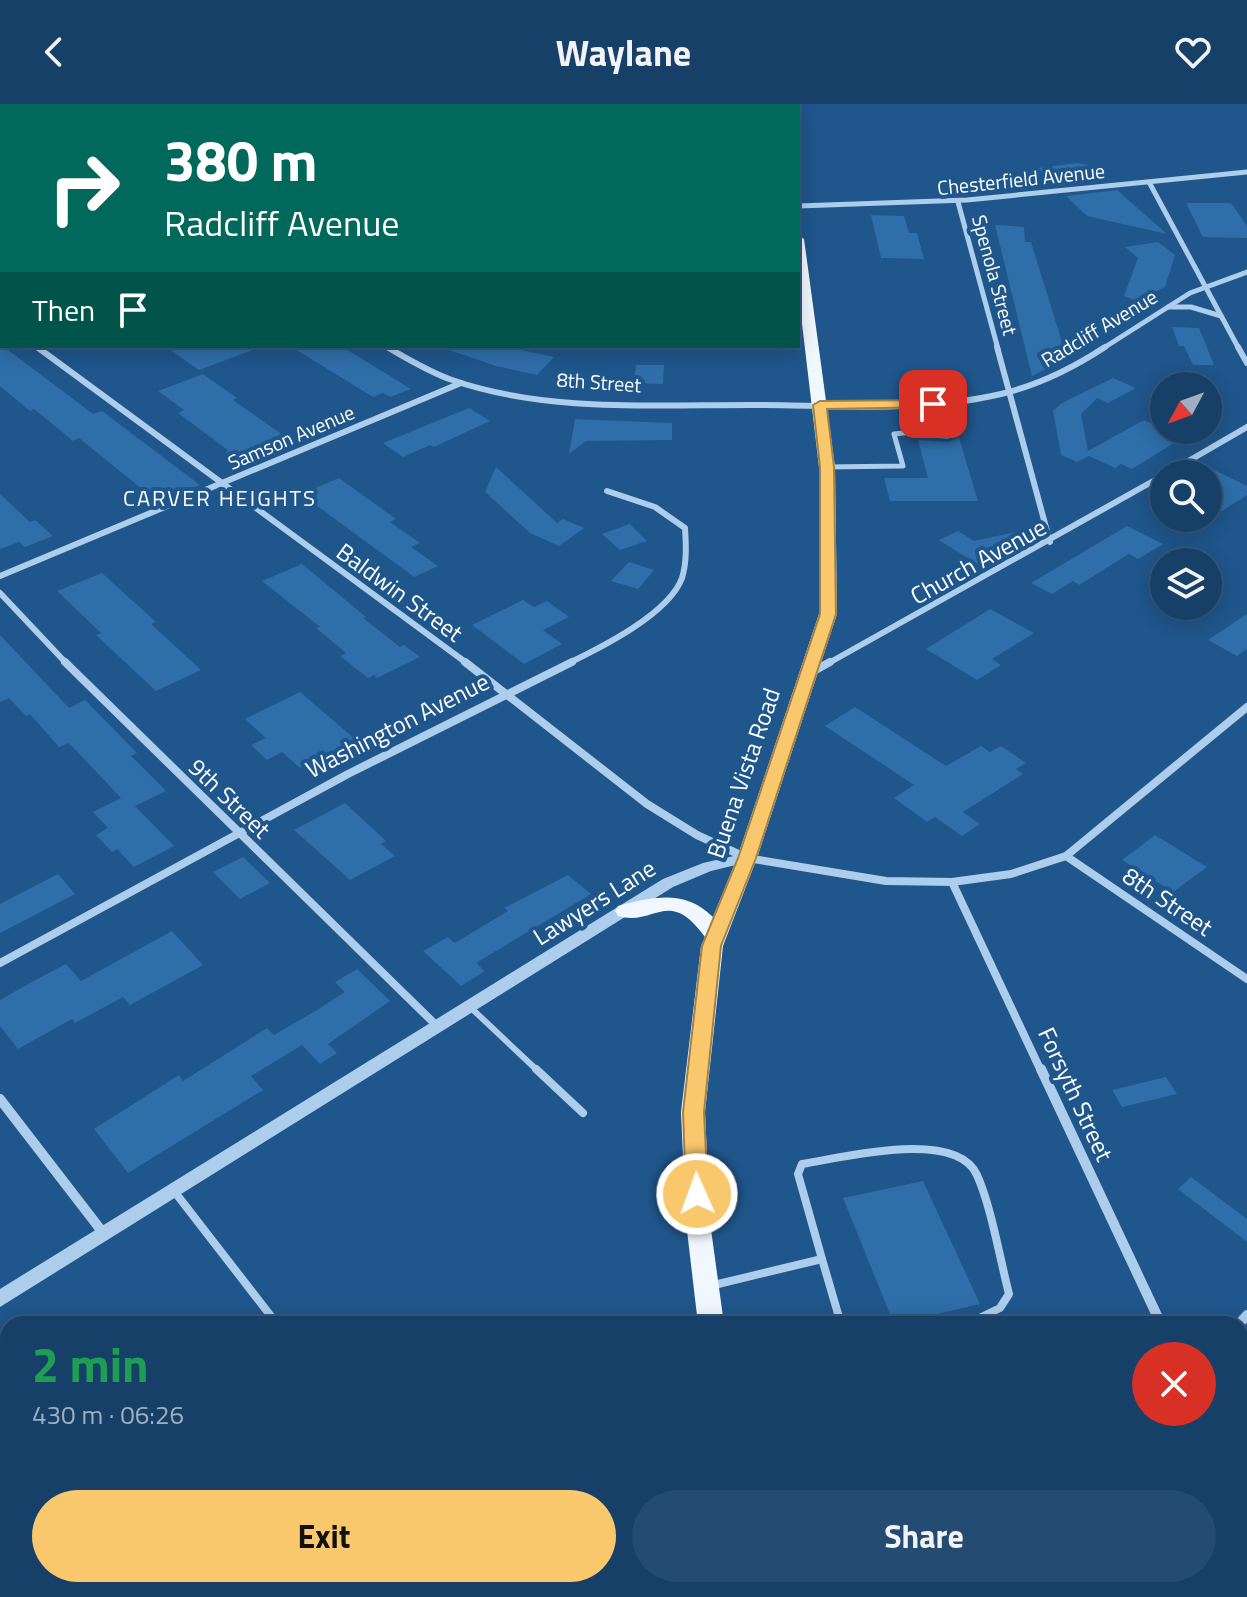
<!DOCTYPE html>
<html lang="en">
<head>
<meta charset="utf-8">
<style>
	body { margin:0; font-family:"Titillium Web",sans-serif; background:#244b71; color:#f1f3f6; height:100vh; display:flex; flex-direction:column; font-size:30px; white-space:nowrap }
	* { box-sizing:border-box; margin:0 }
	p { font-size:26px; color:#9eafc0 }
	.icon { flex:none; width:44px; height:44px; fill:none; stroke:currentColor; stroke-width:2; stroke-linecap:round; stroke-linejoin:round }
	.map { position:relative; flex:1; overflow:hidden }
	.details { position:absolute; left:0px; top:1212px; width:1248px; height:282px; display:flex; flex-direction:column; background:#174068; border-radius:24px 24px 0 0; box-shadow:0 4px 20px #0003,0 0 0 2px #36597c }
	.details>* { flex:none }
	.top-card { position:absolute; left:0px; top:0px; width:800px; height:244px; box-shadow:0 4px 20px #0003,0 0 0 2px #36597c; background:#00695c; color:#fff; overflow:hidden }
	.needle { width:52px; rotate:229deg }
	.buttons { position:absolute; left:1150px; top:268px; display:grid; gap:16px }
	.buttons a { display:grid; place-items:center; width:72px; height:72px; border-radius:50%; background:#174068; box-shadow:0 4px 20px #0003,0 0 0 2px #36597c; font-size:40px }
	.pin { position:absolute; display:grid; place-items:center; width:68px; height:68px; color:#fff; margin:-34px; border-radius:16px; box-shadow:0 4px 12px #0006 }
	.me { position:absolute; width:88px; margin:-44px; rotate:358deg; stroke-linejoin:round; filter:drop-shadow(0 0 6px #0008) }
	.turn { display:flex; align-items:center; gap:28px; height:168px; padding:0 32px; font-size:36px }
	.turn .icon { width:104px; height:104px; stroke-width:2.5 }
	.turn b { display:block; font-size:56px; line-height:68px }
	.then { display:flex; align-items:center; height:76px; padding:0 32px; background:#0003; gap:16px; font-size:30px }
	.round { display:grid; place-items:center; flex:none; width:84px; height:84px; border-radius:42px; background:#244b71 }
	.summary { display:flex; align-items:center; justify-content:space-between; height:136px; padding:0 32px }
	h1 { font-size:48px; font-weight:700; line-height:60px; color:#1e9e55 }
	.primary-button { display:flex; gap:16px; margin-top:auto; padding:16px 32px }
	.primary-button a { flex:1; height:92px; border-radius:48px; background:#f9c76c; color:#111; font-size:32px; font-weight:700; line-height:92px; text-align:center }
	.primary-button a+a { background:#244b71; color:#f1f3f6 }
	header { display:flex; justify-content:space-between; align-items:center; height:104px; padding:0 32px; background:#174068; font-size:36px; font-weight:700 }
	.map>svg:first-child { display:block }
	.building { fill:#2f6ea9 }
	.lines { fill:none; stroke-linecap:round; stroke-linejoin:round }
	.service-far3 { stroke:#accdec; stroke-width:4 }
	.service-far2 { stroke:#accdec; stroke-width:5 }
	.service-far1 { stroke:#accdec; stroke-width:6 }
	.service { stroke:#accdec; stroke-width:8 }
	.minor-far3 { stroke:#accdec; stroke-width:5 }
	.minor-far2 { stroke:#accdec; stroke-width:6 }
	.minor-far1 { stroke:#accdec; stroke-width:8 }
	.minor { stroke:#accdec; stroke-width:10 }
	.tertiary { fill:#accdec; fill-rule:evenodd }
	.primary { fill:#f1f7fe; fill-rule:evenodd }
	.route { fill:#f9c76c; stroke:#a28146; stroke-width:2 }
	.labels { text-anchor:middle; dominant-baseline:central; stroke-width:8; stroke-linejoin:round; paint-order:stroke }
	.far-street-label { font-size:20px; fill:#fff; stroke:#1f568b }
	.far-neighbourhood-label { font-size:22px; letter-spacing:2px; fill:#fff; stroke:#1f568b }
	.street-label { font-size:24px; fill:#fff; stroke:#1f568b }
</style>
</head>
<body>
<header><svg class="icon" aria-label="back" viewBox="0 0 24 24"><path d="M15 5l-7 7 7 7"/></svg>Waylane<svg class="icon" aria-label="heart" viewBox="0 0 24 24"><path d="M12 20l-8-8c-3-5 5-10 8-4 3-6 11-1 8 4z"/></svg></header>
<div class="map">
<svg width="1247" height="1493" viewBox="0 0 1247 1493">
	<rect width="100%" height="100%" fill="#1f568b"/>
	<!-- building -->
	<g class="building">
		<polygon points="1078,59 1088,61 1106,77 1056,82 1038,64"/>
		<polygon points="1117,86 1167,130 1087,112 1066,92"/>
		<polygon points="1186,99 1231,99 1247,122 1247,134 1203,133"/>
		<polygon points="871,111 904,112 909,129 917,129 924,155 881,154"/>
		<polygon points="995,121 1024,123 1025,138 1031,138 1067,254 1032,272"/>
		<polygon points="1158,138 1175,151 1165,183 1137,197 1124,192 1138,154 1125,143"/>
		<polygon points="1172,223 1199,224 1214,261 1193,261 1184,242 1179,242"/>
		<polygon points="0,240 93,310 102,307 200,381 158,398 79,334 73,337 34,305 30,307 0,282"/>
		<polygon points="165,242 257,242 258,244 199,266"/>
		<polygon points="290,242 341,242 411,285 390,293 383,289 373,293"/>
		<polygon points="446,242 502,242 554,253 537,271 496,262 446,245"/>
		<polygon points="636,261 664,261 663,280 634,279"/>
		<polygon points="203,270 237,294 233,296 297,341 245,363 225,348 229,347 178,309 184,306 158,287"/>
		<polygon points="1113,274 1136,284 1108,299 1097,294 1081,310 1088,347 1144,316 1182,334 1132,365 1121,360 1115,364 1089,352 1077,358 1061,351 1053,307 1062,299"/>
		<polygon points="469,304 490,317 434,343 430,341 403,353 383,339"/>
		<polygon points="575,315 672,319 672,336 586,337 569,350"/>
		<polygon points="959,334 978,397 890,397 884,374 928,374 918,336 948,338"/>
		<polygon points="496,363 557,419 563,415 584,424 559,442 530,429 485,388"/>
		<polygon points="1208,363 1247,382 1247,391 1222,407 1208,400"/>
		<polygon points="339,374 396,415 390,418 420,439 411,443 438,462 414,473 301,390"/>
		<polygon points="0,390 30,418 35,416 53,432 25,443 19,438 0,445"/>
		<polygon points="630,420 647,437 620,446 602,430"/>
		<polygon points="1127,422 1163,440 1138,455 1129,450 1079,481 1073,477 1052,490 1031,479"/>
		<polygon points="1039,423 1042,430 977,460 939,436 958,427 974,437"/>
		<polygon points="629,458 654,466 638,485 611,477"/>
		<polygon points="302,460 366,513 363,514 400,543 404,541 420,553 377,574 374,571 368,574 340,552 346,549 316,524 320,523 262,477"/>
		<polygon points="102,469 156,518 151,520 201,566 156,587 96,531 101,529 57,487"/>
		<polygon points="523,496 534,503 547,497 569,513 543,526 562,540 524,560 472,521"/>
		<polygon points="990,505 1034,529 992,555 1001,561 977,576 926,545"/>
		<polygon points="1247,510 1247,545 1237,552 1208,536"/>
		<polygon points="0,531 69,604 85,596 137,649 131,652 166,687 135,702 174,742 134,763 117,745 112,748 96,731 108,724 93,708 121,694 69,639 59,643 30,610 26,612 9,594 0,598"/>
		<polygon points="300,588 355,635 300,664 282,648 267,656 251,641 266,634 245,615"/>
		<polygon points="855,603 946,662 981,642 990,648 1001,642 1026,659 1016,665 1023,670 963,708 980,720 962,732 935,713 927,718 894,694 914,681 825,622"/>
		<polygon points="345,699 386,737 381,740 395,752 350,776 294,726"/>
		<polygon points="1155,731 1207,763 1173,788 1122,756"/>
		<polygon points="243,753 270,779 240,795 213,768"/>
		<polygon points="58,770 75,790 0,829 0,800"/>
		<polygon points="568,771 591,790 476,859 485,867 461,882 423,847 448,833 455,839 508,807 504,804"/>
		<polygon points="172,827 203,861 130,901 123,893 75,919 72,915 18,945 0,922 0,896 39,874 66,860 81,877"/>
		<polygon points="357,865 390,897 328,940 337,949 320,960 302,941 251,972 263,986 128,1069 94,1025 179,971 183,977 267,924 274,931 317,906 345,888 335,878"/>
		<polygon points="1166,973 1177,990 1122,1003 1112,986"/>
		<polygon points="1191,1073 1247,1115 1247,1138 1178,1085"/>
		<polygon points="923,1077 980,1200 894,1220 843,1094"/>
	</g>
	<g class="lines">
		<!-- service-far3 -->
		<polyline class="service-far3" points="34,0 43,0"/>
		<!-- service-far2 -->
		<g class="service-far2">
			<polyline points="909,330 948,332 959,328 959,323"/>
			<polyline points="827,363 903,362 894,330 959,323 952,299"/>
		</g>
		<!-- service-far1 -->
		<polyline class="service-far1" points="470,903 538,967"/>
		<!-- service -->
		<g class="service">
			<polyline points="536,965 583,1009"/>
			<polyline points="174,1087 277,1220"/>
			<polyline points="822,1155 841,1220"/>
			<path d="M714 1181 822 1155 798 1070 802 1060C841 1054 956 1024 977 1071 991 1102 1000 1155 1009 1190L1000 1204 967 1220"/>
			<polyline points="74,1493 84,1486"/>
		</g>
		<!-- minor-far3 -->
		<g class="minor-far3">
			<polyline points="172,0 175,2"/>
			<polyline points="344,2 352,0"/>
			<polyline points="1149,78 1239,245"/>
			<polyline points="958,98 998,245"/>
			<polyline points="798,102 967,96 1247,68"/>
			<polyline points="1168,203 1191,203 1221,212"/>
			<polyline points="36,242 40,245"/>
			<polyline points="386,242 391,245"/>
			<polyline points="1102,245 1190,189 1247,168"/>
		</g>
		<!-- minor-far2 -->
		<g class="minor-far2">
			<polyline points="37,243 468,560"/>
			<path d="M387 243C408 255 429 268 452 276 550 310 663 300 765 301 843 302 924 308 1001 290 1039 281 1073 264 1105 243"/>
			<polyline points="997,243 1050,438"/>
			<polyline points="1238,243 1247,259"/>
			<polyline points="1166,370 1247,323"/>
			<polyline points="0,472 461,279"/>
			<polyline points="0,489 67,560"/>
			<path d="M567 560C600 544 669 510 682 474 687 458 686 440 685 424L655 403 607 387"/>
			<polyline points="827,560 1164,371"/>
		</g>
		<!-- minor-far1 -->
		<g class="minor-far1">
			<polyline points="65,558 438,923"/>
			<polyline points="465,558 647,700 697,731 747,754 886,777 952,778 1011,770 1066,752 1247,603"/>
			<polyline points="812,568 830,558"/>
			<polyline points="1066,752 1247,875"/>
			<polyline points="952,778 1041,967"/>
			<polyline points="0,859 348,670 572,558"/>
		</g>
		<!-- minor -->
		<g class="minor">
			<polyline points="1041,965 1161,1220"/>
			<polyline points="0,995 104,1130"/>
			<polyline points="1239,1220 1247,1211"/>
			<polyline points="1240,1406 1247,1424"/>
		</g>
		<!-- tertiary -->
		<polygon class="tertiary" points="747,749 752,751 754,754 752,757 711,767 673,783 0,1203 0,1185 663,775 703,759"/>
		<!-- primary -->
		<g class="primary">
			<polygon points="777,0 787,0 788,2 778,2"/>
			<path d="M798 131 804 135 835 363 837 510 757 754 723 842 705 1008 710 1118 724 1220H698L686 1118 681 1008 701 842 705 833C668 782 655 823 618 812L615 807 618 802 625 800C659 792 686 787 713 813L737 754 819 510V363L798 186Z"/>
			<polygon points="751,1486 781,1486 783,1493 753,1493"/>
		</g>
	</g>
	<!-- route -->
	<polygon class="route" points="933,296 940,300 938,303 827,305 834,363 836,510 756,754 721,842 704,1008 708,1090 705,1097 697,1100 689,1097 686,1090 683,1008 702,842 738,754 820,510 820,363 813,301 820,297"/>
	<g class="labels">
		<!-- far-street labels -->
		<g class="far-street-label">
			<text transform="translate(1021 75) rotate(-6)">Chesterfield Avenue</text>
			<text transform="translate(995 171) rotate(75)">Spenola Street</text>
			<text transform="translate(1099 224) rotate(-31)">Radcliff Avenue</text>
			<text transform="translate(599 278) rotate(4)">8th Street</text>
			<text transform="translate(291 333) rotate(-23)">Samson Avenue</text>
		</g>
		<!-- far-neighbourhood labels -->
		<g class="far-neighbourhood-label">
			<text x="220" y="394">CARVER HEIGHTS</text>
		</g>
		<!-- street labels -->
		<g class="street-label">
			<text transform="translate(978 457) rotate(-29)">Church Avenue</text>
			<text transform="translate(400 488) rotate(36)">Baldwin Street</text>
			<text transform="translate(397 621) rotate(-27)">Washington Avenue</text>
			<text transform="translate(743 669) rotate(-71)">Buena Vista Road</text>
			<text transform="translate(230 694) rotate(44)">9th Street</text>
			<text transform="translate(1168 797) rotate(34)">8th Street</text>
			<text transform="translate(594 798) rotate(-32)">Lawyers Lane</text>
			<text transform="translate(1076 990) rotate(65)">Forsyth Street</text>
		</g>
	</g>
</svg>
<div class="buttons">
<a><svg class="needle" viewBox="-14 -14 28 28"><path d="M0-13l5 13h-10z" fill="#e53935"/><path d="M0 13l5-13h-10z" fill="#9eafc0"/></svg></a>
<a><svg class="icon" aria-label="search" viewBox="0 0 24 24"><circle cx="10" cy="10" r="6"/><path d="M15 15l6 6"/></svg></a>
<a><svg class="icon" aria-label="layers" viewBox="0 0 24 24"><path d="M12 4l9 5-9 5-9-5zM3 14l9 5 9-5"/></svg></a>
</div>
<div class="pin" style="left:933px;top:300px;background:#d93025"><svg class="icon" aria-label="arrive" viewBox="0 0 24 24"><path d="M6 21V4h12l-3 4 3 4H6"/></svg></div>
<svg class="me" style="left:697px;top:1090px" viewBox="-20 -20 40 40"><circle r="17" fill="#f9c76c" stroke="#fff" stroke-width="3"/><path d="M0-11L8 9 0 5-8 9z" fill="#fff"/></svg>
<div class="top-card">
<div class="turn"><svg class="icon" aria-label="right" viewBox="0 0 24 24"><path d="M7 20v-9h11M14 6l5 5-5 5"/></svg><div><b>380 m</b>Radcliff Avenue</div></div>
<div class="then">Then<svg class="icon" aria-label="arrive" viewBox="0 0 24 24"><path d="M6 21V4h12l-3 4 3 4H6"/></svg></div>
</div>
<section class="details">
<div class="summary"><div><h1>2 min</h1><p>430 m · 06:26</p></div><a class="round" style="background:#d93025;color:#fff"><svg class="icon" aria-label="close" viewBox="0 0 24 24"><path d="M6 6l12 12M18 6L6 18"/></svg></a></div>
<div class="primary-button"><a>Exit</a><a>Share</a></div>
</section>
</div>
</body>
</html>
